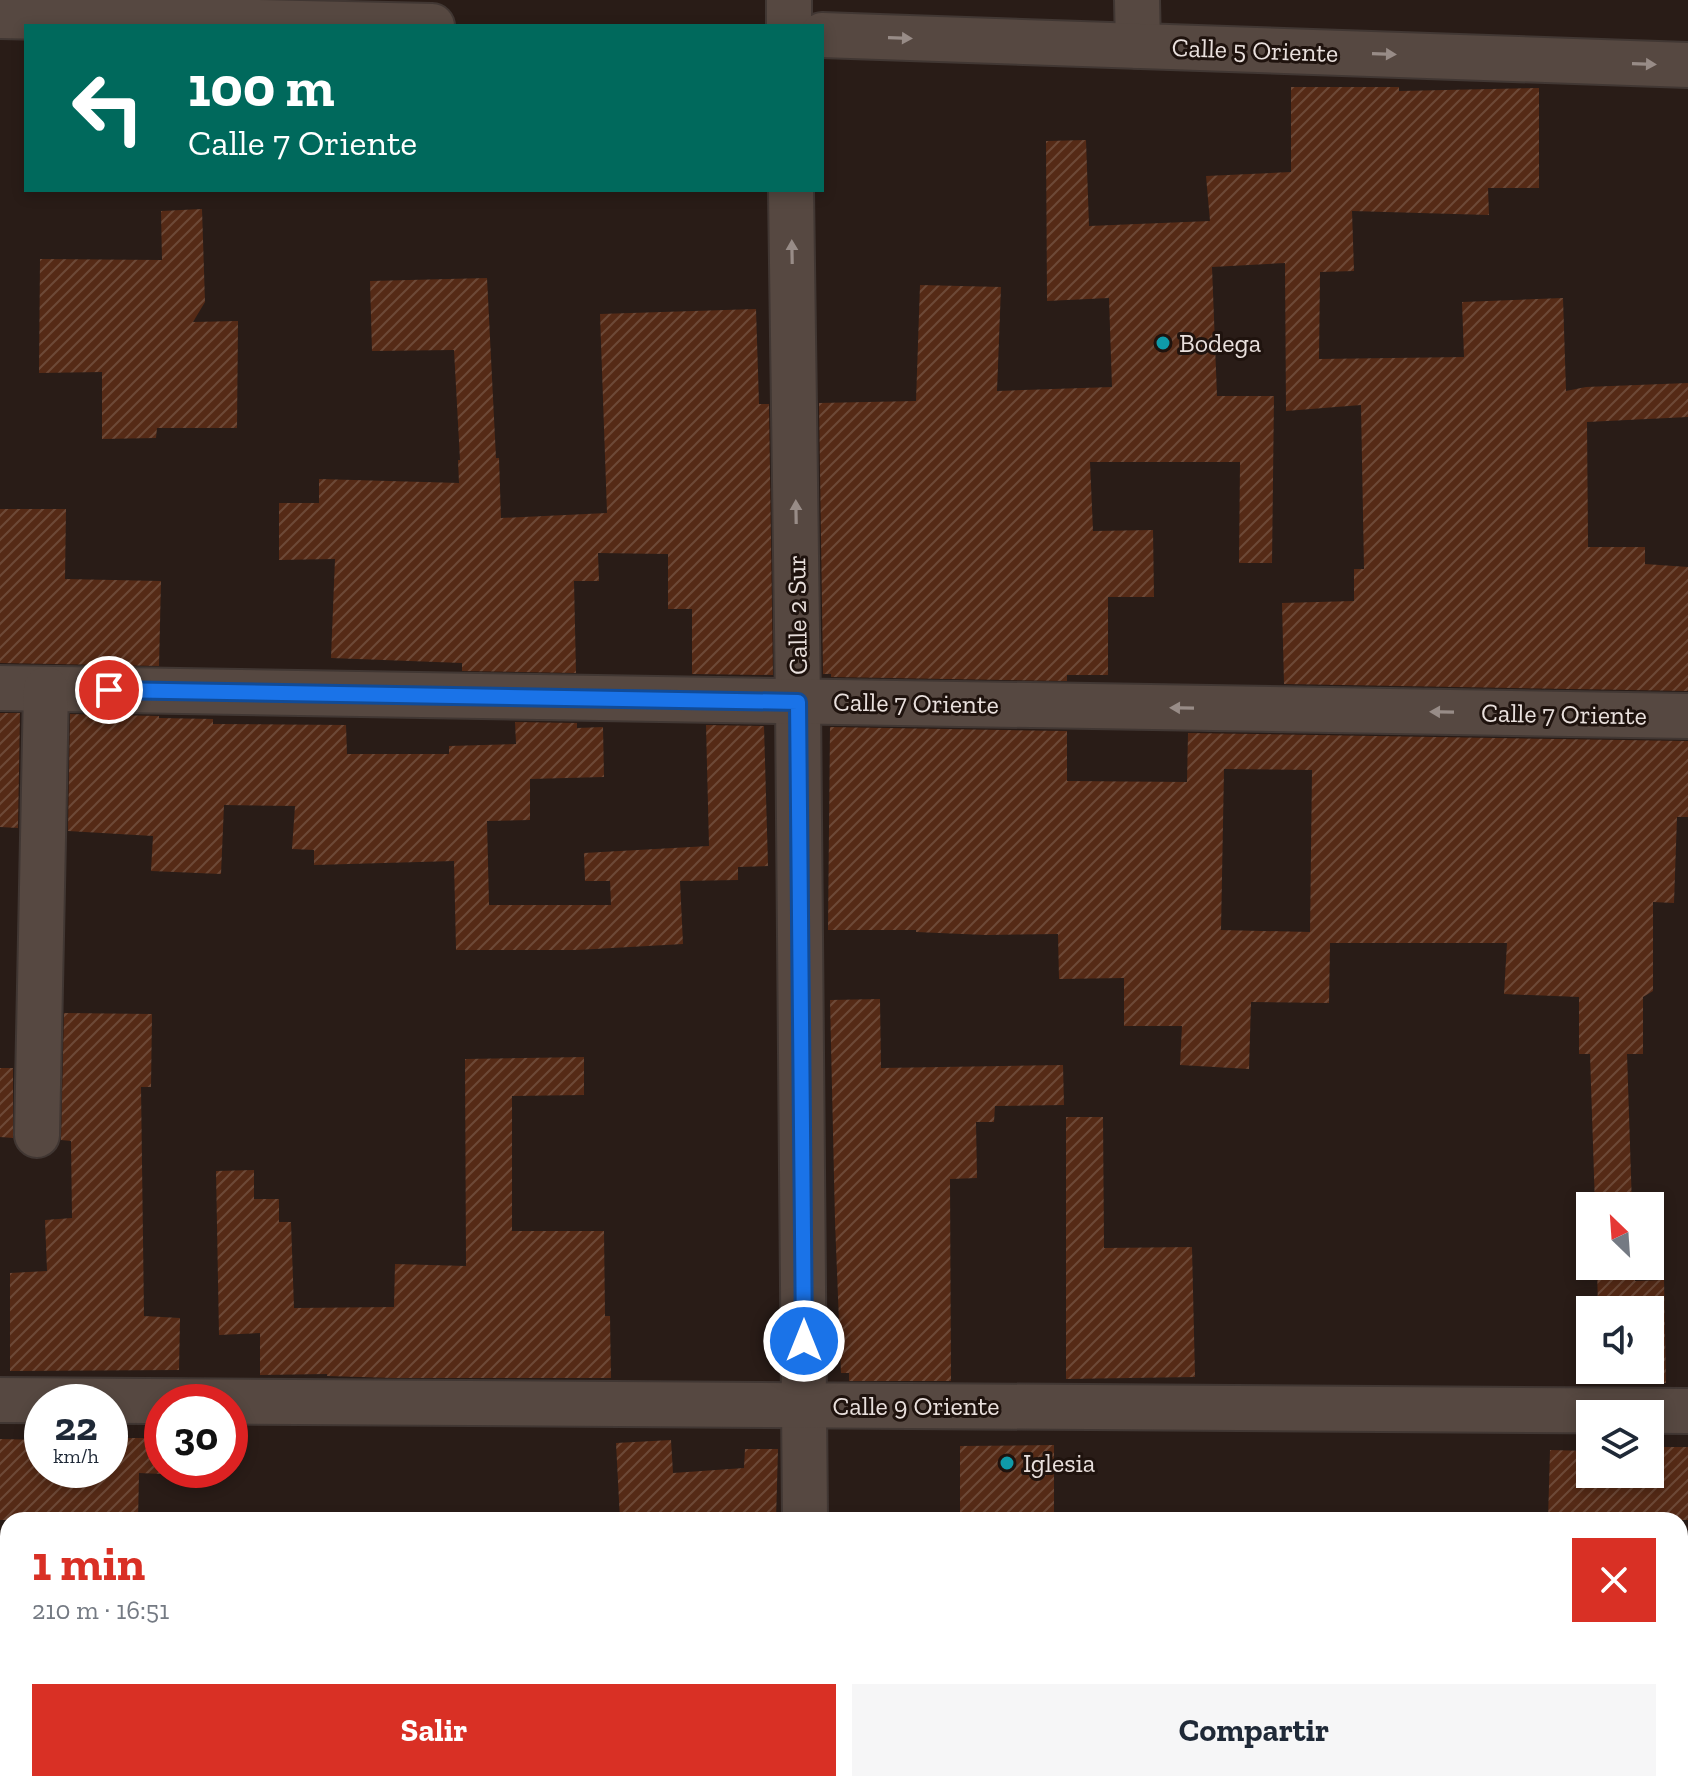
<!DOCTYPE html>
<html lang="es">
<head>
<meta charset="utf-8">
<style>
	body { margin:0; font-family:"Zilla Slab",serif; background:#f6f6f7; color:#1f2937; height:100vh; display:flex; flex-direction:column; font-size:30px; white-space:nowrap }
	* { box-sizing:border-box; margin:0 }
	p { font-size:26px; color:#747a83 }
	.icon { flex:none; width:44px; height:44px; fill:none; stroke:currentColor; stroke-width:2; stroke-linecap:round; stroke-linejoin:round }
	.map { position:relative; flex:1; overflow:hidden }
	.drawer { position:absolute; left:0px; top:1512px; width:1688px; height:280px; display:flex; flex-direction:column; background:#fff; border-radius:24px 24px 0 0; box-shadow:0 4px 12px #0003 }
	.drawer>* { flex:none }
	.top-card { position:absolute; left:24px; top:24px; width:800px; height:168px; border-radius:0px; box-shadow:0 4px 12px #0003; background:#00695c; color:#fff; overflow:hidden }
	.needle { width:52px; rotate:335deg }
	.fabs { position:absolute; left:1576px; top:1192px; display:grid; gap:16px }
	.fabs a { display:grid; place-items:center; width:88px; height:88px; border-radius:0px; background:#fff; box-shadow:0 4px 12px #0003; font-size:40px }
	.speed { position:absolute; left:24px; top:1384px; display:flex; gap:16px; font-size:40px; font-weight:700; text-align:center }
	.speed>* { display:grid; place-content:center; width:104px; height:104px; border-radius:50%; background:#fff; box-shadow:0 4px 12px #0003; line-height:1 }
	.speed small { font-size:20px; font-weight:400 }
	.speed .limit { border:12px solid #d22; background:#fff; color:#111 }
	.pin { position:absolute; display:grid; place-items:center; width:68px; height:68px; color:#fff; margin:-34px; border:4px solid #fff; border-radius:50%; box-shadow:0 2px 8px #0007 }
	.me { position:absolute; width:88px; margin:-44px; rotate:0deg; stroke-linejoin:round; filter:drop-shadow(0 0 6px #0008) }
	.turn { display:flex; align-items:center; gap:28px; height:168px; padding:0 32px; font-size:36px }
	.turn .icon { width:104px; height:104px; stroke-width:2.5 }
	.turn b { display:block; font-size:56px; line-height:68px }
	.round { display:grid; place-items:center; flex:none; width:84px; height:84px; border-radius:0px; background:#f6f6f7 }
	.overview { display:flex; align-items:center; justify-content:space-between; height:136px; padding:0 32px }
	h1 { font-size:48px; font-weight:800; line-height:60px; color:#d93025 }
	.cta { display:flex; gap:16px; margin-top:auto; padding:16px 32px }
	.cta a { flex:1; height:92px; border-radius:0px; background:#d93025; color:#fff; font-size:32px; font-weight:800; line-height:92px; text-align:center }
	.cta a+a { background:#f6f6f7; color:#1f2937 }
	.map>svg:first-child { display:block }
	.building { fill:url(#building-hatch); fill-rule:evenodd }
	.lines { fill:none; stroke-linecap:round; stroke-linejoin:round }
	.minor-casing { stroke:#413733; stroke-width:48 }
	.minor { stroke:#564841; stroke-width:44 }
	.oneway { fill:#988c87 }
	.route-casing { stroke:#114b97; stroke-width:20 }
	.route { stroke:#1a73e8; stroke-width:14 }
	.culture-dot { fill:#0f9aa8; stroke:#1f130e; stroke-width:3 }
	.labels { text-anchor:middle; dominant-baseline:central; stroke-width:6; stroke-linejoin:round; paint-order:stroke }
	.street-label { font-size:26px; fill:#e9e0dd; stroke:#1f130e }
	.poi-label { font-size:26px; fill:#e9e0dd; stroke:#1f130e; text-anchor:start }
</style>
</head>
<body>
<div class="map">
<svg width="1688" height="1792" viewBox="0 0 1688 1792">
	<defs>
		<pattern id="building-hatch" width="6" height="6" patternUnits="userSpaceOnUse" patternTransform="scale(2)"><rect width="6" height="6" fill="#552a16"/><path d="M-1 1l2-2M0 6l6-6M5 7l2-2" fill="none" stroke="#6d4937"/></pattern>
	</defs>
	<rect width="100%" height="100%" fill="#291c17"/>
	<!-- building -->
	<g class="building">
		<polygon points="1291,87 1399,87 1399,91 1539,88 1539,188 1488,188 1489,215 1352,211 1354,271 1320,272 1319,359 1464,357 1462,302 1563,298 1566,391 1586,387 1688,383 1688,417 1587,422 1588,547 1645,547 1645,564 1688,567 1688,691 1284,684 1282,603 1354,601 1354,569 1364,569 1361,405 1286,411 1285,263 1212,267 1217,396 1274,396 1272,563 1239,563 1240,462 1090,462 1093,531 1153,530 1154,597 1108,597 1108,675 1067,675 1067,681 831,677 831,674 823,674 819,403 916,401 920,285 1001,287 997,391 1112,387 1109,298 1047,301 1046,141 1086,140 1089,226 1210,221 1206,176 1291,172"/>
		<polygon points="202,209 205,302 193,322 238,321 237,428 157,428 156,438 102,439 102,372 39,373 40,259 162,260 161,211"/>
		<polygon points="487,278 496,458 499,458 501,518 607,513 600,314 756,309 759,404 769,404 773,675 692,674 692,609 668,609 668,554 598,553 599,581 574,581 576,673 462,671 462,663 331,658 335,559 279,560 279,503 319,503 319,479 459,483 458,460 460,460 454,350 372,351 370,281"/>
		<polygon points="0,509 66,509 65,579 161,581 159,666 0,663"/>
		<polygon points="0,713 20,713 18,828 0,827"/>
		<polygon points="70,714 159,716 159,718 213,719 213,724 346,725 347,754 449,754 449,746 516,744 515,722 577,723 577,728 603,727 604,777 530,779 530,820 487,821 489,905 611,905 610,881 585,881 584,853 709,846 706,725 764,726 768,866 738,867 738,880 680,881 683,944 577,950 456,950 454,861 314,865 314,850 292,849 295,806 224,805 221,874 151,871 153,836 68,831"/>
		<path d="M830 727 1067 731V781L1187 782 1188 733 1688 741V817H1677L1674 903 1653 902V991L1643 997V1054H1627L1632 1206H1595L1590 1054H1579V997L1504 994 1507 943H1330L1329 1003 1251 1002 1249 1069 1180 1065 1182 1026H1124V978L1059 979 1058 934 986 935 916 932V930H828ZM1224 769 1312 770 1310 932 1221 930Z"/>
		<polygon points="880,999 881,1068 1063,1065 1064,1105 995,1106 994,1122 976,1122 977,1178 950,1179 951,1381 849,1381 849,1373 841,1373 835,1221 830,1000"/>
		<polygon points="64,1013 152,1014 151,1087 141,1087 144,1316 180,1318 179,1370 10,1371 10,1273 47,1271 45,1220 72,1218 71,1141 61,1140"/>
		<polygon points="584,1057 584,1095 512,1096 512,1231 604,1231 605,1316 610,1316 611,1378 393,1378 327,1376 327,1374 260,1375 260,1333 219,1335 216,1171 254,1170 254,1199 279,1199 279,1222 291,1222 294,1308 394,1307 395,1264 466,1266 465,1059"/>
		<polygon points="0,1068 13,1068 13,1138 0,1137"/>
		<polygon points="1066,1117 1103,1117 1104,1248 1192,1247 1195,1377 1066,1379"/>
		<polygon points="1597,1266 1634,1266 1635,1281 1664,1280 1666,1383 1598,1384 1598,1370 1650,1370 1650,1310 1598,1310"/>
		<polygon points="115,1438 162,1438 162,1474 139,1473 138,1520 0,1520 0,1439 42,1440 42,1470 115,1470"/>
		<polygon points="671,1440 673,1473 744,1468 745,1449 778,1449 776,1520 620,1520 616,1443"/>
		<polygon points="1054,1445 1054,1515 1009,1516 1009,1520 973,1520 973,1516 960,1517 960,1446"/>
		<polygon points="1650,1447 1688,1447 1688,1520 1548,1520 1550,1450 1590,1451 1590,1474 1650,1474"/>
	</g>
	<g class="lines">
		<defs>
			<g id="minor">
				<polyline points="789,0 789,26"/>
				<polyline points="1137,0 1138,46"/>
				<polyline points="0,16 432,26"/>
				<polyline points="822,35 1688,65"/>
				<polyline points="791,190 798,702 805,1520"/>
				<polyline points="0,688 1688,716"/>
				<polyline points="37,1135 46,689"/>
				<polyline points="0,1400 1688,1411"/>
				<polyline points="807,1784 807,1792"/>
			</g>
		</defs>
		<!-- minor casing -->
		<use href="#minor" class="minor-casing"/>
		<!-- minor -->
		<use href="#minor" class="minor"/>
	</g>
	<!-- one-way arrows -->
	<defs><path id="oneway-solid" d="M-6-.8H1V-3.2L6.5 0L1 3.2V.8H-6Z" transform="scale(2)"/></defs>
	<g class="oneway">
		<use href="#oneway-solid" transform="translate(900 38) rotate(2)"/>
		<use href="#oneway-solid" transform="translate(1384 54) rotate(2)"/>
		<use href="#oneway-solid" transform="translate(1644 64) rotate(2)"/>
		<use href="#oneway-solid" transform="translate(792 252) rotate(-91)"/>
		<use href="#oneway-solid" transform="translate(796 512) rotate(-91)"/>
		<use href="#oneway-solid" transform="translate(1182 708) rotate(-179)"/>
		<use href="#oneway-solid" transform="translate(1442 712) rotate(-179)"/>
	</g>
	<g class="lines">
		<defs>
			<polyline id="route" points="109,690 798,702 804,1341"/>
		</defs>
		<!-- route casing -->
		<use href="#route" class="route-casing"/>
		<!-- route -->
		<use href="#route" class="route"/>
	</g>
	<!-- markers -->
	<g class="culture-dot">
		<circle cx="1163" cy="343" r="8"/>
		<circle cx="1007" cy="1463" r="8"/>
	</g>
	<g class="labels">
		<!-- street labels -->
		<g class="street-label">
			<text transform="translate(1255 50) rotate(2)">Calle 5 Oriente</text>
			<text transform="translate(797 615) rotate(-91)">Calle 2 Sur</text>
			<text transform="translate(916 703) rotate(1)">Calle 7 Oriente</text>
			<text transform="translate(1564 714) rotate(1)">Calle 7 Oriente</text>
			<text x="916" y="1406">Calle 9 Oriente</text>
		</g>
		<!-- poi labels -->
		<g class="poi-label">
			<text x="1179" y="343">Bodega</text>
			<text x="1023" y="1463">Iglesia</text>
		</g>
	</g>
</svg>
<div class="fabs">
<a><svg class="needle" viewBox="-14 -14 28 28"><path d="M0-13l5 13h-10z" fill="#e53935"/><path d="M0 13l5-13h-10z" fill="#747a83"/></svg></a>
<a><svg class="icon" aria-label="sound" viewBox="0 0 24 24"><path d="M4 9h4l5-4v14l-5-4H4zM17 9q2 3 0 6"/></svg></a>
<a><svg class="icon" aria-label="layers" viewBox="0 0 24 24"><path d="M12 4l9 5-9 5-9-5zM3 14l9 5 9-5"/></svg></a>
</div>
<div class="speed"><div>22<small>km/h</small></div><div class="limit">30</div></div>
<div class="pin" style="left:109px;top:690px;background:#d93025"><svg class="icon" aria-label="arrive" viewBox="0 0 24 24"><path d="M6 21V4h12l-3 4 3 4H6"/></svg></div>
<svg class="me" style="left:804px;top:1341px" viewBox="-20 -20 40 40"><circle r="17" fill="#1a73e8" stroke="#fff" stroke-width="3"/><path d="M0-11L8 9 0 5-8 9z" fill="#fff"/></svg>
<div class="top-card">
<div class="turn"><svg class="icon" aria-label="left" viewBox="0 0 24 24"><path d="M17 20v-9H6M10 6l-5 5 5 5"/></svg><div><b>100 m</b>Calle 7 Oriente</div></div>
</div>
<section class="drawer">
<div class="overview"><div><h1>1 min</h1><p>210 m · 16:51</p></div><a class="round" style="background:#d93025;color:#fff"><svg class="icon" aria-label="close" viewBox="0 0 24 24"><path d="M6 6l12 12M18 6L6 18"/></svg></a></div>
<div class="cta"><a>Salir</a><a>Compartir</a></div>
</section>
</div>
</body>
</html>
